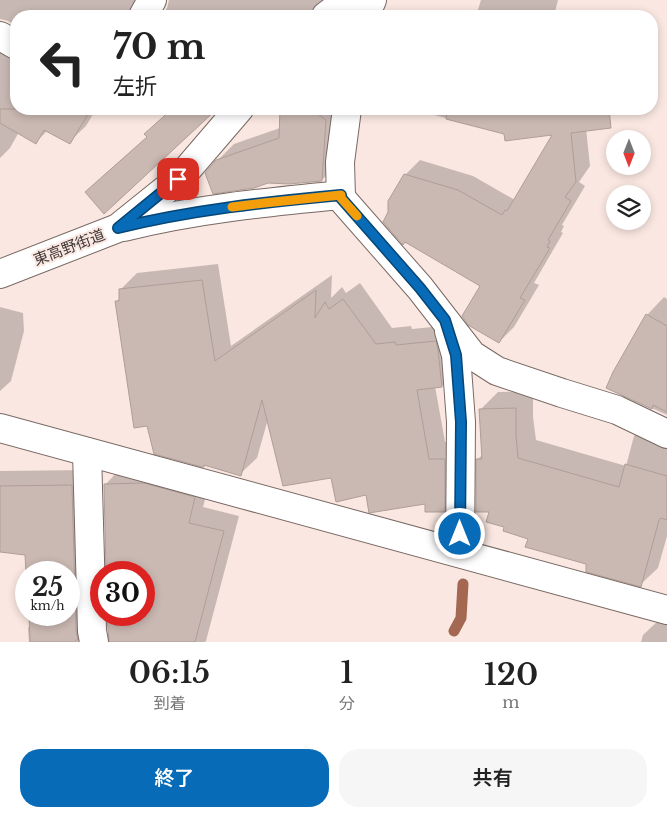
<!DOCTYPE html>
<html lang="ja">
<head>
<meta charset="utf-8">
<style>
	body { margin:0; font-family:"Libre Baskerville","Noto Sans JP",serif; background:#f6f6f6; color:#222; height:100vh; display:flex; flex-direction:column; font-size:19px; white-space:nowrap }
	* { box-sizing:border-box; margin:0 }
	p { font-size:16px; color:#767676 }
	.icon { flex:none; width:28px; height:28px; fill:none; stroke:currentColor; stroke-width:2; stroke-linecap:round; stroke-linejoin:round }
	.map { position:relative; height:642px; overflow:hidden }
	.side { display:flex; flex-direction:column; background:#fff; flex:1 }
	.side>* { flex:none }
	.guide { position:absolute; left:10px; top:10px; width:648px; height:105px; border-radius:20px; box-shadow:0 2px 8px #0003; background:#fff; color:#222; overflow:hidden }
	.needle { width:32px; rotate:180deg }
	.buttons { position:absolute; left:606px; top:130px; display:grid; gap:10px }
	.buttons a { display:grid; place-items:center; width:45px; height:45px; border-radius:50%; background:#fff; box-shadow:0 2px 8px #0003; font-size:25px }
	.speed { position:absolute; left:15px; top:561px; display:flex; gap:10px; font-size:25px; font-weight:700; text-align:center }
	.speed>* { display:grid; place-content:center; width:65px; height:65px; border-radius:50%; background:#fff; box-shadow:0 2px 8px #0003; line-height:1 }
	.speed small { font-size:12px; font-weight:400 }
	.speed .limit { border:8px solid #d22; background:#fff; color:#111 }
	.pin { position:absolute; display:grid; place-items:center; width:42px; height:42px; color:#fff; margin:-21px; border-radius:10px; box-shadow:0 2px 8px #0006 }
	.me { position:absolute; width:55px; margin:-28px; rotate:0deg; stroke-linejoin:round; filter:drop-shadow(0 0 4px #0008) }
	.turn { display:flex; align-items:center; gap:18px; height:105px; padding:0 20px; font-size:22px }
	.turn .icon { width:65px; height:65px; stroke-width:2.5 }
	.turn b { display:block; font-size:35px; line-height:42px }
	.eta { display:flex; justify-content:space-evenly; align-items:center; height:85px; text-align:center }
	.eta b { font-size:30px; font-weight:600; line-height:35px }
	.cta { display:flex; gap:10px; margin-top:auto; padding:10px 20px }
	.cta a { flex:1; height:58px; border-radius:20px; background:#086bb7; color:#fff; font-size:20px; font-weight:600; line-height:58px; text-align:center }
	.cta a+a { background:#f6f6f6; color:#222 }
	.map>svg:first-child { display:block }
	.shadow { fill:#0003 }
	.lines { fill:none; stroke-linecap:round; stroke-linejoin:round }
	.stream { stroke:#a46752; stroke-width:11 }
	.building { fill:#cab8b2; stroke:#af9e98 }
	.street-casing { stroke:#796964; stroke-width:30 }
	.street { stroke:#fff; stroke-width:28 }
	.route-casing { stroke:#054677; stroke-width:12 }
	.route { stroke:#086bb7; stroke-width:9 }
	.slow { stroke:#f59e0b; stroke-width:9 }
	.labels { text-anchor:middle; dominant-baseline:central; stroke-width:4; stroke-linejoin:round; paint-order:stroke }
	.street-label { font-size:15px; fill:#3f3836; stroke:#fae7e1 }
</style>
</head>
<body>
<div class="map">
<svg width="667" height="642" viewBox="0 0 667 642">
	<rect width="100%" height="100%" fill="#fae7e1"/>
	<!-- shadow -->
	<g class="shadow">
		<polygon points="0,0 142,0 131,16 16,16 16,26 8,21 0,19 2,27 16,38 16,109 96,109 86,126 69,142 48,130 36,142 19,132 10,148 0,158"/>
		<polygon points="169,0 327,0 312,16 162,16 167,8"/>
		<polygon points="481,0 558,0 554,16 476,16"/>
		<polygon points="169,109 215,109 104,212 103,176 148,136 162,118 171,110"/>
		<polygon points="281,109 341,109 338,164 322,180 217,161 234,144 280,128"/>
		<polygon points="410,109 587,109 588,116 585,119 590,166 579,182 585,186 562,225 564,226 561,232 563,233 534,283 539,285 514,327 499,342 481,285 405,175 420,160 473,176 515,200 554,133 505,133"/>
		<polygon points="218,264 231,346 332,275 331,298 342,287 346,293 360,283 392,328 411,326 412,329 452,325 458,369 442,386 435,386 445,442 461,442 461,494 444,511 426,502 367,494 332,477 268,419 257,458 240,474 117,301 120,298 120,290 137,273"/>
		<polygon points="664,297 667,299 667,415 608,388 647,315"/>
		<polygon points="0,307 23,313 24,331 11,381 0,391"/>
		<polygon points="533,391 533,417 536,440 626,466 634,436 652,418 667,426 667,536 658,568 640,585 529,538 505,526 491,511 478,459 483,454 480,410 498,392"/>
		<polygon points="120,469 210,482 203,507 239,516 206,641 205,642 29,642 28,628 30,626 30,615 69,615 69,572 27,572 26,554 0,551 0,471 87,470 105,642 110,642 108,615 144,615 144,572 107,572 105,485"/>
		<polygon points="660,619 667,621 667,642 641,642 643,635"/>
	</g>
	<g class="lines">
		<!-- stream -->
		<polyline class="stream" points="454,631 461,618 463,584"/>
	</g>
	<!-- building -->
	<g class="building">
		<polygon points="0,109 91,109 70,144 44,130 36,144 0,123"/>
		<polygon points="172,109 217,109 104,214 85,192 147,137 144,134"/>
		<polygon points="280,109 311,109 326,120 322,181 289,184 268,183 254,188 213,194 205,173 216,160 279,138"/>
		<polygon points="447,109 609,109 611,128 571,133 576,182 565,197 571,201 548,240 550,241 547,247 550,248 520,298 525,300 499,343 468,325 462,316 480,286 405,242 403,245 383,222 388,212 388,201 404,174 458,190 502,215 505,210 507,211 552,135 505,141 504,134 446,119"/>
		<polygon points="202,280 215,361 316,290 315,318 325,302 329,309 343,299 376,344 395,342 396,345 436,341 438,350 442,387 417,390 429,459 445,459 445,512 425,512 425,504 369,513 366,495 336,502 331,478 283,486 262,400 241,476 204,465 204,467 202,467 154,454 147,426 134,428 115,301 119,301 119,289"/>
		<polygon points="646,314 667,326 667,412 653,405 652,409 606,388 613,372"/>
		<polygon points="516,408 516,436 518,458 619,487 625,464 667,476 667,520 661,518 659,520 641,587 586,572 586,564 525,547 528,539 503,531 504,527 486,522 489,512 476,512 476,459 482,459 479,409"/>
		<polygon points="144,483 195,497 189,523 224,531 195,642 109,642 107,615 144,615 144,572 106,572 104,484"/>
		<polygon points="72,485 76,631 78,639 74,642 30,642 29,615 69,615 69,572 26,572 25,555 0,552 0,486"/>
	</g>
	<g class="lines">
		<defs>
			<g id="street">
				<polyline points="143,16 152,0"/>
				<polyline points="326,16 347,0"/>
				<polyline points="365,16 372,0"/>
				<polyline points="0,36 16,45"/>
				<polyline points="347,109 340,162 341,198 420,288 472,355 497,371 562,393 617,410 667,434"/>
				<path d="M124 227C195 209 269 202 341 195"/>
				<polyline points="0,274 118,228 179,179 239,109"/>
				<polyline points="449,331 456,355 461,422 460,553"/>
				<polyline points="0,428 667,610"/>
				<polyline points="87,452 92,631 94,642"/>
			</g>
		</defs>
		<!-- street casing -->
		<use href="#street" class="street-casing"/>
		<!-- street -->
		<use href="#street" class="street"/>
	</g>
	<g class="lines">
		<defs>
			<path id="route" d="M178 179 118 228C191 210 266 202 341 195V198L420 288 445 320 456 355 461 422 460 534"/>
		</defs>
		<!-- route casing -->
		<use href="#route" class="route-casing"/>
		<!-- route -->
		<use href="#route" class="route"/>
		<!-- slow -->
		<polyline class="slow" points="232,207 264,203 341,195 341,198 357,216"/>
	</g>
	<g class="labels">
		<!-- street labels -->
		<g class="street-label">
			<text transform="translate(69 247) rotate(-21)">東高野街道</text>
		</g>
	</g>
</svg>
<div class="buttons">
<a><svg class="needle" viewBox="-14 -14 28 28"><path d="M0-13l5 13h-10z" fill="#e53935"/><path d="M0 13l5-13h-10z" fill="#767676"/></svg></a>
<a><svg class="icon" aria-label="layers" viewBox="0 0 24 24"><path d="M12 4l9 5-9 5-9-5zM3 14l9 5 9-5"/></svg></a>
</div>
<div class="speed"><div>25<small>km/h</small></div><div class="limit">30</div></div>
<div class="pin" style="left:178px;top:179px;background:#d93025"><svg class="icon" aria-label="arrive" viewBox="0 0 24 24"><path d="M6 21V4h12l-3 4 3 4H6"/></svg></div>
<svg class="me" style="left:460px;top:534px" viewBox="-20 -20 40 40"><circle r="17" fill="#086bb7" stroke="#fff" stroke-width="3"/><path d="M0-11L8 9 0 5-8 9z" fill="#fff"/></svg>
<div class="guide">
<div class="turn"><svg class="icon" aria-label="left" viewBox="0 0 24 24"><path d="M17 20v-9H6M10 6l-5 5 5 5"/></svg><div><b>70 m</b>左折</div></div>
</div>
</div>
<section class="side">
<div class="eta">
<div><b>06:15</b><p>到着</p></div>
<div><b>1</b><p>分</p></div>
<div><b>120</b><p>m</p></div>
</div>
<div class="cta"><a>終了</a><a>共有</a></div>
</section>
</body>
</html>
